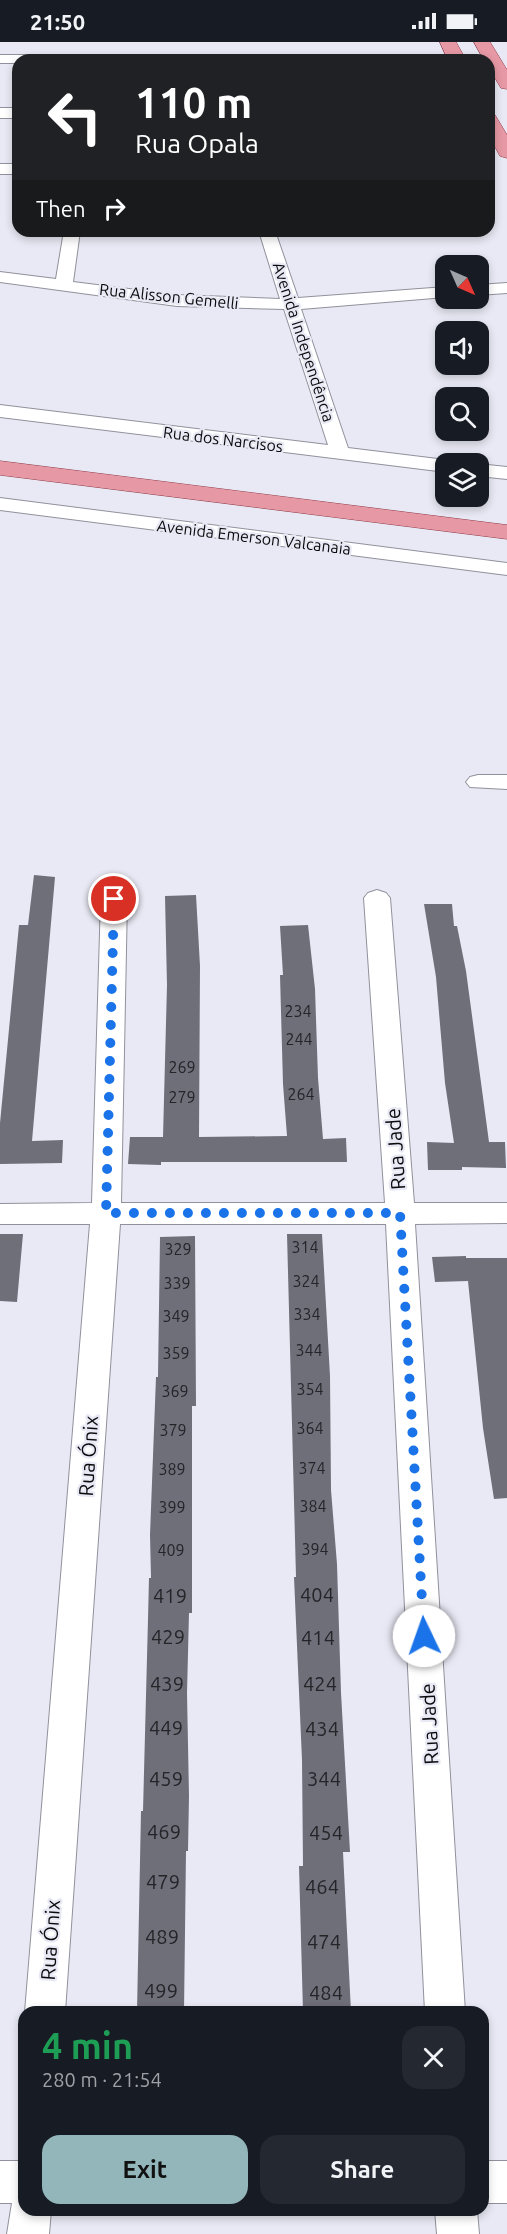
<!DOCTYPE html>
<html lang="en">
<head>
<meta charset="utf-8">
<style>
	body { margin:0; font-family:Ubuntu,sans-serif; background:#242831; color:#f1f3f6; height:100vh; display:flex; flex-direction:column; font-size:22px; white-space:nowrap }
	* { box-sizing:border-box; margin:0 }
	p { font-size:20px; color:#9ea1a6 }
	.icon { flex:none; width:33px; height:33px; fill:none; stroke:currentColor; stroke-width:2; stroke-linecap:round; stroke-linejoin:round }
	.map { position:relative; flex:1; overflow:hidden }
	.sheet { position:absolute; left:18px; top:1964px; width:471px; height:210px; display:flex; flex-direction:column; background:#171b24; border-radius:18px; box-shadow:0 3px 9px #0003 }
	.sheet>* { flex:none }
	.hud { position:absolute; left:12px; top:12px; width:483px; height:183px; border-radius:18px; box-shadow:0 3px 9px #0003; background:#202124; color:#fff; overflow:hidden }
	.needle { width:39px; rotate:135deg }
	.fabs { position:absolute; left:435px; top:213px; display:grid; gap:12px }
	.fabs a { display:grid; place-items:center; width:54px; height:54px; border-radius:12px; background:#171b24; box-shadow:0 3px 9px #0003; font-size:30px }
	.pin { position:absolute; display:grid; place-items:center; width:51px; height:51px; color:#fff; margin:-26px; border:3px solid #fff; border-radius:50%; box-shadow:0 2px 6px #0007 }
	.me { position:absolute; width:66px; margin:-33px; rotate:357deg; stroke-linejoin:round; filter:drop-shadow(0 0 4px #0008) }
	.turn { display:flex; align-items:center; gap:21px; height:126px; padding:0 24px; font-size:27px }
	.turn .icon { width:78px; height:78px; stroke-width:2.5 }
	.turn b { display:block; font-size:42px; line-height:51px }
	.then { display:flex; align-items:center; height:57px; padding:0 24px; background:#0003; gap:12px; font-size:22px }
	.round { display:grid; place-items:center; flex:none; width:63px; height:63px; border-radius:18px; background:#242831 }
	.overview { display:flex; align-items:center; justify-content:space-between; height:102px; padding:0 24px }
	h1 { font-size:36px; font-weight:700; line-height:45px; color:#1e9e55 }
	.action { display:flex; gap:12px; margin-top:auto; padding:12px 24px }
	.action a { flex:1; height:69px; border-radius:18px; background:#93b6bb; color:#111; font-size:24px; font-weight:700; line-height:69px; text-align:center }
	.action a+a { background:#242831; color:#f1f3f6 }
	.status { display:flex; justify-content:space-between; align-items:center; height:42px; padding:0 30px; background:#171b24; direction:ltr }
	.status svg { height:16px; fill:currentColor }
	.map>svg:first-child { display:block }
	.building { fill:#6e6f79 }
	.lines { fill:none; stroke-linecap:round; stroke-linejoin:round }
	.minor-casing { stroke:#90919c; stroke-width:2 }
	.major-casing { stroke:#8f3a48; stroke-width:1 }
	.minor { fill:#fff; fill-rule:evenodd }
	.major { fill:#e698a4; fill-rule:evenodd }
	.route { stroke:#1a73e8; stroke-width:10; stroke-dasharray:0 18 }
	.labels { text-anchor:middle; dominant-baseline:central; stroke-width:4.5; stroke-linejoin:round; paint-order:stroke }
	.far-street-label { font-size:16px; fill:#0b0b0e; stroke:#e8e9f4 }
	.number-label { font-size:16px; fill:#242429 }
	.street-label { font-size:20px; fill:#0b0b0e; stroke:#e8e9f4 }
	.near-number-label { font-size:20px; fill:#242429 }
</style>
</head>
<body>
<div class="status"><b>21:50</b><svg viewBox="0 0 49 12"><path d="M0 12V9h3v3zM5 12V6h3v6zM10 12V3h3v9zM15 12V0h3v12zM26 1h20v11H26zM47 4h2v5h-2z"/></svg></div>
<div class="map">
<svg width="507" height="2192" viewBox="0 0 507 2192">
	<rect width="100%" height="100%" fill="#e8e9f4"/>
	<!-- building -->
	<g class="building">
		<polygon points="34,833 55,835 32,1099 63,1098 62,1121 0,1122 0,1081 19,883 28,883"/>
		<polygon points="196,853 200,924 199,1095 287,1094 283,1042 280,933 283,933 280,884 308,883 315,947 318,1036 323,1097 346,1096 347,1120 161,1120 161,1123 128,1122 130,1095 163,1095 167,943 165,854"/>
		<polygon points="424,862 452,862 454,884 457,884 466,929 489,1100 505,1100 506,1126 462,1125 462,1128 428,1128 427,1100 454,1101 445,1041 436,935"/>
		<polygon points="0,1192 23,1192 17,1260 0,1259"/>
		<polygon points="287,1192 322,1192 330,1334 331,1448 337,1522 341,1651 350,1810 343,1810 351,1970 303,1970 299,1824 303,1824 302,1718 294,1535 296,1535"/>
		<polygon points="195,1194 196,1364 192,1364 192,1571 189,1571 187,1651 189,1754 188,1809 186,1809 184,1970 137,1970 141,1769 143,1769 148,1577 149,1536 151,1536 150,1493 156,1335 158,1335 160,1195"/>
		<polygon points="466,1214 466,1216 507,1216 507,1456 494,1457 483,1386 468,1239 435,1240 432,1215"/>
	</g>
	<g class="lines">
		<defs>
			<g id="minor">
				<polygon points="0,13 209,13 216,17 18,18 18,21 0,21"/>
				<rect x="0" y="66" width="18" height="10"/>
				<rect x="0" y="122" width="18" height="10"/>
				<polygon points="64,189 80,189 73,240 177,253 280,257 259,189 275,189 298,256 446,245 446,255 301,267 348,406 446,418 454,422 446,422 446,430 0,375 0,363 328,403 284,267 177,264 0,240 0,230 56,237"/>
				<polygon points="507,241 507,251 478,253 478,243"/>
				<polygon points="478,422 507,425 507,437 478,434"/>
				<polygon points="0,456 507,521 507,533 0,468"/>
				<polygon points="478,733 507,733 507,747 470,745 466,740 470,735"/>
				<polygon points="377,848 386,851 390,856 414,1161 507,1161 507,1181 415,1182 465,1970 425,1970 386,1182 120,1182 65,1970 25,1970 90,1182 0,1182 0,1162 92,1161 101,857 105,852 114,849 123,852 127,857 121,1161 385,1161 364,856 368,851"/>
				<polygon points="0,2119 24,2119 24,2168 51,2168 49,2192 7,2192 12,2161 0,2161"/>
				<rect x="483" y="2119" width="24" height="42"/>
				<polygon points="435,2168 477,2168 479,2192 437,2192"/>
			</g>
			<g id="major">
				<polygon points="440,0 456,0 466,18 448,18"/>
				<polygon points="474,0 490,0 507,28 507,47 501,46 489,26 489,18 484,18"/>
				<polygon points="489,72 495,73 507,93 507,116 500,114 489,94"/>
				<polygon points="0,419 507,483 507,497 0,433"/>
			</g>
		</defs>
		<!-- minor casing -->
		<use href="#minor" class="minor-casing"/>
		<!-- major casing -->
		<use href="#major" class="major-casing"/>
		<!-- minor -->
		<use href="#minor" class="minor"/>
		<!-- major -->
		<use href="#major" class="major"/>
	</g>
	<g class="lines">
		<!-- route -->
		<polyline class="route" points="114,857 106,1171 400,1171 424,1594"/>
	</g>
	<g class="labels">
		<!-- far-street labels -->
		<g class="far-street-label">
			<text transform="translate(169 254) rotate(6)">Rua Alisson Gemelli</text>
			<text transform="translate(304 300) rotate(72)">Avenida Independência</text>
			<text transform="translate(223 397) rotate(7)">Rua dos Narcisos</text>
			<text transform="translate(254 495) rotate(7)">Avenida Emerson Valcanaia</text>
		</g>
		<!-- number labels -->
		<g class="number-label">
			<text x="298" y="969">234</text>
			<text x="299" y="997">244</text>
			<text x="182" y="1025">269</text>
			<text x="301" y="1052">264</text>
			<text x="182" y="1055">279</text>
			<text x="305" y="1205">314</text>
			<text x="178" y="1207">329</text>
			<text x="306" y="1239">324</text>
			<text x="177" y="1241">339</text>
			<text x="307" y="1272">334</text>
			<text x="176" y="1274">349</text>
			<text x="309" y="1308">344</text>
			<text x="176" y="1311">359</text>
			<text x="310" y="1347">354</text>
			<text x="175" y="1349">369</text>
			<text x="310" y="1386">364</text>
			<text x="173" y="1388">379</text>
			<text x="312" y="1426">374</text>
			<text x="172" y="1427">389</text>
			<text x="313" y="1464">384</text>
			<text x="172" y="1465">399</text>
			<text x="315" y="1507">394</text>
			<text x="171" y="1508">409</text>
		</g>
		<!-- street labels -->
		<g class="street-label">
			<text transform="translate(395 1107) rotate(-94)">Rua Jade</text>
			<text transform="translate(88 1414) rotate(-86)">Rua Ónix</text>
			<text transform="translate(429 1682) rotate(-93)">Rua Jade</text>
			<text transform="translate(50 1898) rotate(-86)">Rua Ónix</text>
		</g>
		<!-- near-number labels -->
		<g class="near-number-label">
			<text x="317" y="1552">404</text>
			<text x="170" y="1553">419</text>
			<text x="168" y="1594">429</text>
			<text x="318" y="1595">414</text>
			<text x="167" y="1641">439</text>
			<text x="320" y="1641">424</text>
			<text x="166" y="1685">449</text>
			<text x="322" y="1686">434</text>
			<text x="166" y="1736">459</text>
			<text x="324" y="1736">344</text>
			<text x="164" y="1789">469</text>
			<text x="326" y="1790">454</text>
			<text x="163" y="1839">479</text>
			<text x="322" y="1844">464</text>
			<text x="162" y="1894">489</text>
			<text x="324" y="1899">474</text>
			<text x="161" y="1948">499</text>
			<text x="326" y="1950">484</text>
		</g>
	</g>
</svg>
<div class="fabs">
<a><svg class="needle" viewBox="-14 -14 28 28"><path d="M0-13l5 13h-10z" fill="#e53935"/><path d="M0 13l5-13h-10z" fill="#9ea1a6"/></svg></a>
<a><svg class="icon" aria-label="sound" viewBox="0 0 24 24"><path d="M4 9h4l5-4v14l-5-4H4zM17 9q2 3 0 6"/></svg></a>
<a><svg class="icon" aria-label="search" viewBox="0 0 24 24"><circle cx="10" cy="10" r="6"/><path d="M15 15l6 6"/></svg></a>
<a><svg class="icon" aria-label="layers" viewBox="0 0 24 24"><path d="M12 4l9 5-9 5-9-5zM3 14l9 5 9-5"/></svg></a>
</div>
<div class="pin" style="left:114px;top:857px;background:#d93025"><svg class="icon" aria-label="arrive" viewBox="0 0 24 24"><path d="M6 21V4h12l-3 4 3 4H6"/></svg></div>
<svg class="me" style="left:424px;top:1594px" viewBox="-20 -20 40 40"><circle r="19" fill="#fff"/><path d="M0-13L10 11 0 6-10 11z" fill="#1a73e8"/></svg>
<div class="hud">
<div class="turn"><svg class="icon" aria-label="left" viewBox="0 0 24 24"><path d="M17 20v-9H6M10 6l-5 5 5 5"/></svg><div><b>110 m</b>Rua Opala</div></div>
<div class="then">Then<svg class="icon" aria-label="right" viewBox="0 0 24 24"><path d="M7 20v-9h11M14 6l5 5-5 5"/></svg></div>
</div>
<section class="sheet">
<div class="overview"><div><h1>4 min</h1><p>280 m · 21:54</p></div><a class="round"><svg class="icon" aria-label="close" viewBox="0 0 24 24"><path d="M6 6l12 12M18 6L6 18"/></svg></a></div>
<div class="action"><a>Exit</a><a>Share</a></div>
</section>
</div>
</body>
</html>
